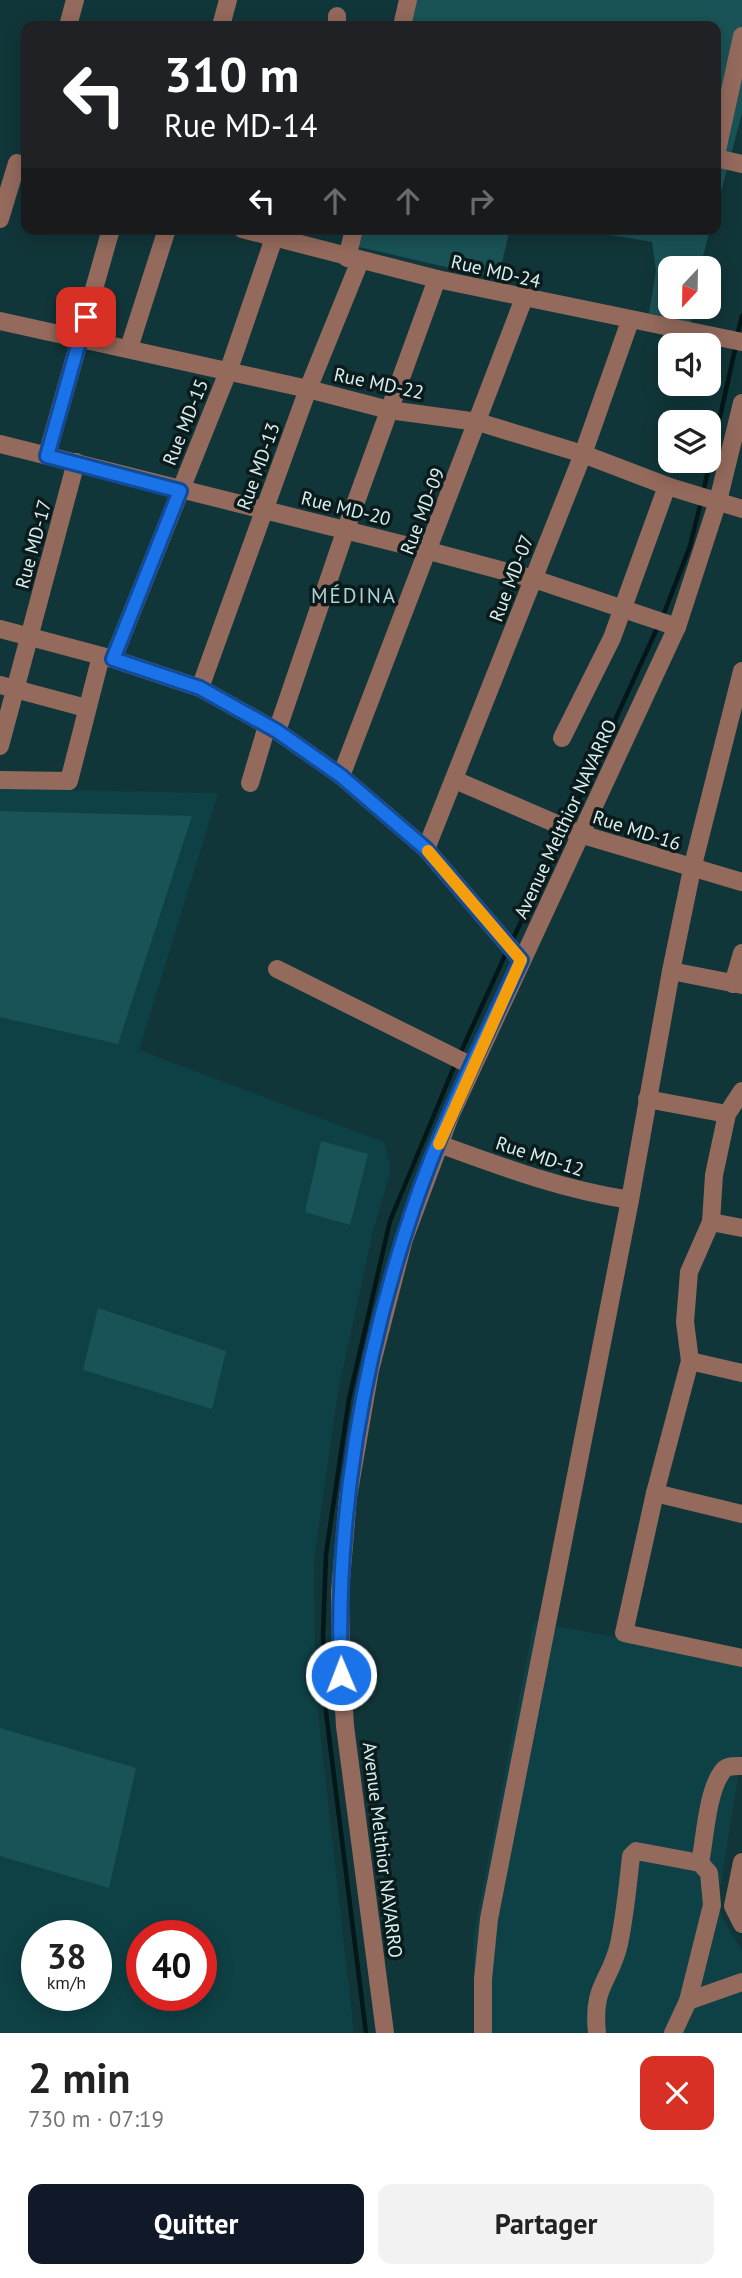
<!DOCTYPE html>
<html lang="fr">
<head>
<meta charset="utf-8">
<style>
	body { margin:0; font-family:"PT Sans",sans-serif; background:#f2f2f2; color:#222; height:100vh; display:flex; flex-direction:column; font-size:26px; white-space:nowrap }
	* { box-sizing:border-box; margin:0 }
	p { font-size:23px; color:#767676 }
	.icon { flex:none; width:38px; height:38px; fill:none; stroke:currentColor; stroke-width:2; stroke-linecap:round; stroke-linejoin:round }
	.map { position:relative; height:2033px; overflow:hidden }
	.drawer { display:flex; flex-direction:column; background:#fff; flex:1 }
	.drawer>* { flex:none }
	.banner { position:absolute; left:21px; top:21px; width:700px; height:214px; border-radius:14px; box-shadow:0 4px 18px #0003; background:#202124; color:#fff; overflow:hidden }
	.needle { width:46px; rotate:202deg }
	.buttons { position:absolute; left:658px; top:256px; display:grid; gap:14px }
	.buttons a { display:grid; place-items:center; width:63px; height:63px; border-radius:14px; background:#fff; box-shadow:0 4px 18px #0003; font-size:35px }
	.speed { position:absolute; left:21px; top:1920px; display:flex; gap:14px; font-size:35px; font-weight:700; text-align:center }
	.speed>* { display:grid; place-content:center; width:91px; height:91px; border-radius:50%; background:#fff; box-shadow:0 4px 18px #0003; line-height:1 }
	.speed small { font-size:18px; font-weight:400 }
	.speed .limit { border:10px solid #d22; background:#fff; color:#111 }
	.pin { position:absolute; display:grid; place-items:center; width:60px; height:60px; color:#fff; margin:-30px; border-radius:14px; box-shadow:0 4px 10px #0006 }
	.me { position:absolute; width:77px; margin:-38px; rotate:359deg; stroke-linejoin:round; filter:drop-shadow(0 0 5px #0008) }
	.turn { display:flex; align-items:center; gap:24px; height:147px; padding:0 28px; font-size:32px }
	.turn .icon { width:91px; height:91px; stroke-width:2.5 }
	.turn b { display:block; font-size:49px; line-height:60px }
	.lanes { display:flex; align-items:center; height:66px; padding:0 28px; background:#0003; justify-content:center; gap:35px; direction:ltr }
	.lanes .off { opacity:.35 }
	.round { display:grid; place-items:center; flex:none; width:74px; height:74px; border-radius:14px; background:#f2f2f2 }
	.overview { display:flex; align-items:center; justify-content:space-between; height:119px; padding:0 28px }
	h1 { font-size:42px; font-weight:700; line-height:52px }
	.primary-button { display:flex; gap:14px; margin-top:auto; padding:14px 28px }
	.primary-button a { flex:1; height:80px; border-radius:14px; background:#111827; color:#fff; font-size:28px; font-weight:700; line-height:80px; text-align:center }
	.primary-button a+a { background:#f2f2f2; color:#222 }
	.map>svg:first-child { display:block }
	.built { fill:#0e4145; fill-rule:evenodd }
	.green { fill:#1a5357 }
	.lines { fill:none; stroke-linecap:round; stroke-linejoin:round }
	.stream { stroke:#031719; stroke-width:4.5 }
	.minor { stroke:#946a5d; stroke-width:18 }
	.route-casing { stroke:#114b97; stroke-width:18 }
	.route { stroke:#1a73e8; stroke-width:12 }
	.slow { stroke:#f59e0b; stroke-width:12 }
	.labels { text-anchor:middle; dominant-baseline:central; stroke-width:7; stroke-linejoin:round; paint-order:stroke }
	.street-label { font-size:19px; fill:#dbeff0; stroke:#0b1b1c }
	.neighbourhood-label { font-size:21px; letter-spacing:2px; fill:#abd3d6; stroke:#0b1b1c }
</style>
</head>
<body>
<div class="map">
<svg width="742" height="2033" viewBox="0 0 742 2033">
	<rect width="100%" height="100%" fill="#113639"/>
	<!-- built -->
	<g class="built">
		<path d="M0 789 218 793 139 1050 384 1142 391 1168 373 1231 338 1392 314 1560 315 1686 354 2033H0ZM37 1936H96V1995H37ZM142 1936H201V1995H142Z"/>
		<polygon points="534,1622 742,1661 742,1751 717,1908 742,1951 742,2033 477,2033 473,1939"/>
	</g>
	<!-- green -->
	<g class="green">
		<polygon points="412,0 742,0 742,113 716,211 716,26 406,26"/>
		<polygon points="359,229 510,229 498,279 355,246"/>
		<polygon points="576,229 710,229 700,268 670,268 670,306 694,306 691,323 649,313 656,271 652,242"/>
		<polygon points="0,811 192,816 118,1044 0,1017"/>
		<polygon points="321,1141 368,1154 350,1225 305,1212"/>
		<polygon points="98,1308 226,1351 212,1409 83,1370"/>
		<polygon points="0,1728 136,1768 109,1888 0,1856"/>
	</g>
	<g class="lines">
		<!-- stream -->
		<g class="stream">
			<polyline points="737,336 742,316"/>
			<polyline points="703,493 736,345"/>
			<polyline points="663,616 690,546 701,502"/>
			<polyline points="568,823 659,624"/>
			<polyline points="511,943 564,831"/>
			<polyline points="460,1054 507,951"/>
			<polyline points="366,2033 326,1712 323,1635 326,1554 349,1399 390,1221 456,1062"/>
		</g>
		<!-- minor -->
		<g class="minor">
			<polyline points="68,26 75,0"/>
			<polyline points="221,26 228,0"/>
			<polyline points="337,26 337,16"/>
			<polyline points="402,26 408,0"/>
			<polyline points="716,155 742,36"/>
			<polyline points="716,158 742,164"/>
			<polyline points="0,219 17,163"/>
			<polyline points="242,229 437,279 742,342"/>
			<polyline points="347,258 354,229"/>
			<polyline points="0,321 308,389 389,410 478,422 583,454 667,486 742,509"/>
			<polyline points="129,348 167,229"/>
			<polyline points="0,444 429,551 534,579 677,627"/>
			<polyline points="47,455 111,229"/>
			<polyline points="0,629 113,659 200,688 277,731 341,776 426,849 521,960"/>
			<polyline points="113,659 228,372 274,238"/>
			<polyline points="0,685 86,708"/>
			<polyline points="200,688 308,389 360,261"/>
			<polyline points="277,731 346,529 437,279"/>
			<polyline points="562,738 612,638 667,486"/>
			<polyline points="0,746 76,462"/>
			<polyline points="341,776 524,298"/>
			<polyline points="0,780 69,781 101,656"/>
			<polyline points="455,780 580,834 742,882"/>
			<polyline points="250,783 267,726"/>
			<polyline points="426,849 583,454 630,321"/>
			<polyline points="277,969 472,1066"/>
			<polyline points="671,971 742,985"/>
			<polyline points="733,984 742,953"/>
			<polyline points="742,1091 727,1114 714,1175 711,1222 689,1272 685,1322 690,1361 655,1493 624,1633 742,1658"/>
			<polyline points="647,1099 727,1114"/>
			<path d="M439 1144C502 1167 563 1190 630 1200"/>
			<polyline points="711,1222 742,1228"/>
			<polyline points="690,1361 742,1373"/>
			<polyline points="655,1493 742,1514"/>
			<polyline points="742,1862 733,1906 742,1924"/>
			<path d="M700 1863C705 1839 707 1792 722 1772 726 1765 735 1766 742 1766"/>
			<polyline points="688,2001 742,1982"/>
			<polyline points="385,2033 345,1726 341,1657 340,1592 348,1497 370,1370 404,1239 450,1116 677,627 718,501 742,403"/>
			<polyline points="483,2033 483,1979 489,1919 630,1200 671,971 692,869 742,671"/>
			<path d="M597 2033C592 1984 610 1983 619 1944 625 1915 628 1885 631 1856L636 1851 700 1863 709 1873 712 1905 688 2001 673 2033"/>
		</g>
	</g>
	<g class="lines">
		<defs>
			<path id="route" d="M86 317 47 456 180 491 113 659 200 688 277 731 341 776 426 849 521 960C483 1041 442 1123 413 1209 363 1357 335 1518 341 1675"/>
		</defs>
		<!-- route casing -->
		<use href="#route" class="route-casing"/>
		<!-- route -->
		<use href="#route" class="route"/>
		<!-- slow -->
		<polyline class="slow" points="428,851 521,960 439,1144"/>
	</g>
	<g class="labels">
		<!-- street labels -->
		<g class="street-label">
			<text transform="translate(496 271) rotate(13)">Rue MD-24</text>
			<text transform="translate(379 383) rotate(12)">Rue MD-22</text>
			<text transform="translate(185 422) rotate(-68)">Rue MD-15</text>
			<text transform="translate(258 466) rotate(-70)">Rue MD-13</text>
			<text transform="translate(346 508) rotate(14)">Rue MD-20</text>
			<text transform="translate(422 511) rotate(-69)">Rue MD-09</text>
			<text transform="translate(33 544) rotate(-75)">Rue MD-17</text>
			<text transform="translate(511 578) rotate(-69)">Rue MD-07</text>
			<text transform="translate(565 819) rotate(-65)">Avenue Melthior NAVARRO</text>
			<text transform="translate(637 830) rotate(18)">Rue MD-16</text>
			<text transform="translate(540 1156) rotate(18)">Rue MD-12</text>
			<text transform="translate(383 1850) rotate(83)">Avenue Melthior NAVARRO</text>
		</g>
		<!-- neighbourhood labels -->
		<g class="neighbourhood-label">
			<text x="354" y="595">MÉDINA</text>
		</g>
	</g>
</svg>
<div class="buttons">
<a><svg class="needle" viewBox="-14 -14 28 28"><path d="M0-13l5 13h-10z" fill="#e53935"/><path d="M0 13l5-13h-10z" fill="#767676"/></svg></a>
<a><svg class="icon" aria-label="sound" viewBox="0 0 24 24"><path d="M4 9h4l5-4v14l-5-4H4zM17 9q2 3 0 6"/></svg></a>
<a><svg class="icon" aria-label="layers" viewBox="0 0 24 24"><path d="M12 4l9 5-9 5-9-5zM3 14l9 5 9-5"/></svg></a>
</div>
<div class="speed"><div>38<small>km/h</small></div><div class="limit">40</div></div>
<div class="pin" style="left:86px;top:317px;background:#d93025"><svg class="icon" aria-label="arrive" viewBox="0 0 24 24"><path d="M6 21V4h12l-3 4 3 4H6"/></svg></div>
<svg class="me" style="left:341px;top:1675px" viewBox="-20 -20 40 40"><circle r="17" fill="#1a73e8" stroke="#fff" stroke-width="3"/><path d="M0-11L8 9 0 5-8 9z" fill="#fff"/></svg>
<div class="banner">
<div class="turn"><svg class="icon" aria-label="left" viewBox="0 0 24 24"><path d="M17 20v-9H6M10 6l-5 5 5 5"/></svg><div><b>310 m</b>Rue MD-14</div></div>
<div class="lanes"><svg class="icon" aria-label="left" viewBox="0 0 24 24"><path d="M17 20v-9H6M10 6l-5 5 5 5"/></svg><svg class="icon off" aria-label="ahead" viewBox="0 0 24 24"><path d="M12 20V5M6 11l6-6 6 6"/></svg><svg class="icon off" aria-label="ahead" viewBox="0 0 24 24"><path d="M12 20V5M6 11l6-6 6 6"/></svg><svg class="icon off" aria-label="right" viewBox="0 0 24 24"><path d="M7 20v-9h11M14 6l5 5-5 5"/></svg></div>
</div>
</div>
<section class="drawer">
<div class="overview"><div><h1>2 min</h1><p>730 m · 07:19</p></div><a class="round" style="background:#d93025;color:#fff"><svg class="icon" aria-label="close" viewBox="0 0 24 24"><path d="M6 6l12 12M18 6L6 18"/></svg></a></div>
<div class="primary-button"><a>Quitter</a><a>Partager</a></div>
</section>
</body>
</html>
